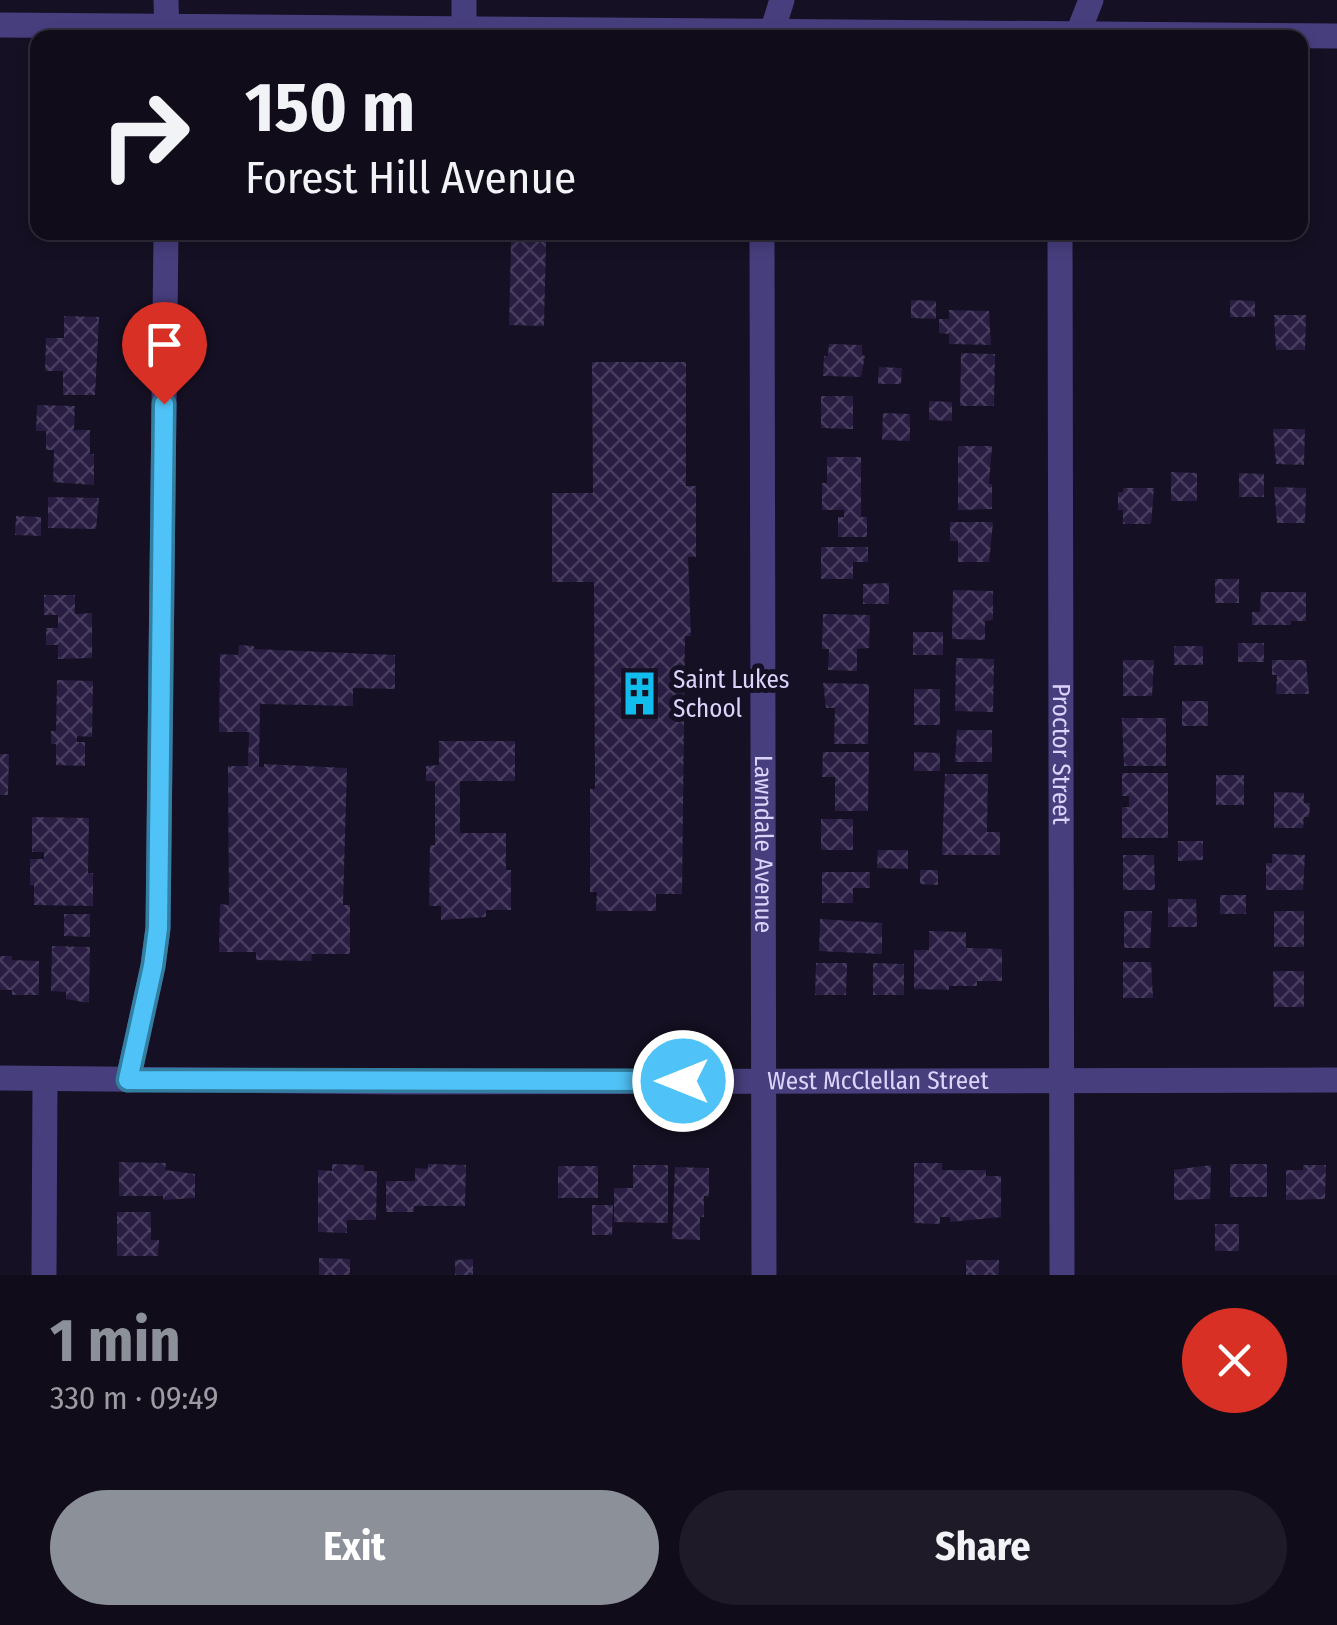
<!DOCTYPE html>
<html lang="en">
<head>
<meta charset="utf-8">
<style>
	body { margin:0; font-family:"Fira Sans Condensed",sans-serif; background:#1e1a27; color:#f1f3f6; height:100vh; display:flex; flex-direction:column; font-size:38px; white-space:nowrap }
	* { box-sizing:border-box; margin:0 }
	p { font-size:32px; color:#9c9ba2 }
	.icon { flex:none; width:55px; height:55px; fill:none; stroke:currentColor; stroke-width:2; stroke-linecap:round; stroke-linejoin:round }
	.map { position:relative; height:1275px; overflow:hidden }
	.sheet { display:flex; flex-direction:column; background:#100c1a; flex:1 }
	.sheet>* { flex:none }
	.top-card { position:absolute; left:30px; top:30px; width:1278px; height:210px; border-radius:20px; box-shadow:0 5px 15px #0003,0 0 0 2px #302c39; background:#100c1a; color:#f1f3f6; overflow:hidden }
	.pin { position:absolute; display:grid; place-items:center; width:85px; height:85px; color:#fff; margin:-102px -42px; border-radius:50% 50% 50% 0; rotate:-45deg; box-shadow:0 0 10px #0007 }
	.pin .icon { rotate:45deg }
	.me { position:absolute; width:110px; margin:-55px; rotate:270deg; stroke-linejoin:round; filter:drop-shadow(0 0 8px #0008) }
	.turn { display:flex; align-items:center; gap:35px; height:210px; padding:0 50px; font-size:45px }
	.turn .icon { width:130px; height:130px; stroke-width:2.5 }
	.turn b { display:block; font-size:70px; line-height:85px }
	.round { display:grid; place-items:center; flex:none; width:105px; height:105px; border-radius:52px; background:#1e1a27 }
	.summary { display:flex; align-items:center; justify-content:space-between; height:170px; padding:0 50px }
	h1 { font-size:60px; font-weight:700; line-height:75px; color:#8c9099 }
	.button { display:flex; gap:20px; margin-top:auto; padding:20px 50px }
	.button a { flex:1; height:115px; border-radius:60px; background:#8c9099; color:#fff; font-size:40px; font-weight:700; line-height:115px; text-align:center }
	.button a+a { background:#1e1a27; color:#f1f3f6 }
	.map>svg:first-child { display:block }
	.building { fill:url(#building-cross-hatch) }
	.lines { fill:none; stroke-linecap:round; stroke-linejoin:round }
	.minor { stroke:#473e7e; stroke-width:25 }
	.route-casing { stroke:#337fa1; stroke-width:25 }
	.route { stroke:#4fc3f7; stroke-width:18 }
	.labels { text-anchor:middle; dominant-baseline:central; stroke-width:10; stroke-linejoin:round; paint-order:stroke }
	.poi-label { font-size:25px; fill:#ddd4fc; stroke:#151023; text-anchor:start }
	.street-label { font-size:25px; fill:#ddd4fc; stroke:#151023 }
</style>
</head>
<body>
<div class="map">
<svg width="1337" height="1275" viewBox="0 0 1337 1275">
	<defs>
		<pattern id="building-cross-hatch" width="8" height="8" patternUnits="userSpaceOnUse" patternTransform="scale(2.5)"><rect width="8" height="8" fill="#291d42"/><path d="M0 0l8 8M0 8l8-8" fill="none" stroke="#483d5e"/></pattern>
	</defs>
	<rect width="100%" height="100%" fill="#151023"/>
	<!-- building -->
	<g class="building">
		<polygon points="511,242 546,242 544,326 509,325"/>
		<polygon points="911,300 936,301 936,319 911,318"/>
		<polygon points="1230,300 1255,301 1255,317 1230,317"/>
		<polygon points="949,310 989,311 991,345 949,344 949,334 939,333 939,319 949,319"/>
		<polygon points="1274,315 1306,315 1305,350 1276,350"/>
		<polygon points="64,316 99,317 95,395 63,395 63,371 45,371 46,338 64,338"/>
		<polygon points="829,344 862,345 862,355 865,356 861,377 823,376 824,356 828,356"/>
		<polygon points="961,353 995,354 994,406 960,406"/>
		<polygon points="592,362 686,362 686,486 696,486 696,557 688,557 691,636 685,636 682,894 656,894 656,911 596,911 597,892 590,892 590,789 595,789 594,582 552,582 552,493 593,493"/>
		<polygon points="879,367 902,368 901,384 878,384"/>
		<polygon points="821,396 853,396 853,429 821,428"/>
		<polygon points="929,401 952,402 952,421 929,420"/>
		<polygon points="37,405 75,406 74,430 90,430 90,454 94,454 94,485 53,482 54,450 46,450 46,431 36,431"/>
		<polygon points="883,413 910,414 910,441 882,440"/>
		<polygon points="1273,429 1305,429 1304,465 1276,464"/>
		<polygon points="958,446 992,446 989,484 992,484 992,509 958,510"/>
		<polygon points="827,457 861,457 861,517 867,517 867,537 838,537 838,517 844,517 844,510 822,510 822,483 827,483"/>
		<polygon points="1171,472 1197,473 1197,501 1171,501"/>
		<polygon points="1239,473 1264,474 1264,497 1239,497"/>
		<polygon points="1274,487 1306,488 1305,523 1277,523"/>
		<polygon points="1123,488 1154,488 1151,524 1123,524 1123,510 1118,510 1118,492 1123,492"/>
		<polygon points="48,497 99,498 96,529 48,528"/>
		<polygon points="16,516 41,517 41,536 15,535"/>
		<polygon points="950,522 993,522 989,562 958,562 958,541 950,541"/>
		<polygon points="821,547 868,547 868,562 853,562 853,579 821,579"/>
		<rect x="1215" y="579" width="24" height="24"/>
		<polygon points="889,583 889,604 863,604 863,584"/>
		<polygon points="953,590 993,591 993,620 985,621 985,640 952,639"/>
		<polygon points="1261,592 1306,592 1306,621 1291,621 1291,625 1252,625 1252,612 1260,612"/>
		<polygon points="44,595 75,595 75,614 92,613 92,658 58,659 58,645 46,645 46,628 58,628 58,615 44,615"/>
		<polygon points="823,614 870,615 869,648 857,649 857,671 828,670 829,649 822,649"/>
		<rect x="913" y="632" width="30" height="23"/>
		<rect x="1238" y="643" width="26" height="19"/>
		<polygon points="239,645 254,646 254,649 395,655 395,689 353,688 353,706 260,704 259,767 264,767 264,764 347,768 343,905 350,905 350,954 312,954 311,961 256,960 256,952 219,952 220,904 229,905 228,766 248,766 249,732 219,732 220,654 238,655"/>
		<rect x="1174" y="646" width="29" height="19"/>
		<polygon points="956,658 994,659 993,712 955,711"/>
		<polygon points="1123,660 1154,660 1152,696 1123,696"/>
		<polygon points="1272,660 1306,660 1309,694 1276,694 1277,675 1272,675"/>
		<polygon points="57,680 93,681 92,737 77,736 77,742 85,742 85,766 56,765 56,744 51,744 51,731 56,731"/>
		<polygon points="823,683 869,684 868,744 834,744 835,708 826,708"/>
		<rect x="914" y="689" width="26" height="36"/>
		<rect x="1182" y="701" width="26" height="25"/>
		<polygon points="1122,718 1166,718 1166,766 1124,766"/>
		<polygon points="957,730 992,730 992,762 955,762"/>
		<polygon points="439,741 515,741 515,781 460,781 460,833 506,833 506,870 511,870 511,910 486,910 486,917 441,920 441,906 429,906 430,845 435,845 435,781 426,781 426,766 439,765"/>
		<polygon points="823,752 869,752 868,811 835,811 835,777 822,777"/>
		<polygon points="914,752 940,753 940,771 914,771"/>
		<polygon points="0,754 9,754 8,795 0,795"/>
		<polygon points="1122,773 1168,773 1168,838 1122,838 1122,807 1129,807 1129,796 1122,796"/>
		<polygon points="945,774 988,774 987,832 1000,832 1000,855 942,855"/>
		<rect x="1216" y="775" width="28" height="30"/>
		<polygon points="1274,792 1304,793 1304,803 1310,803 1309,817 1304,817 1303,828 1274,828"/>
		<polygon points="32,817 89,818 88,873 93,873 93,906 34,905 34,885 30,885 30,859 44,859 44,852 32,852"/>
		<rect x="821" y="819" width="32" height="31"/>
		<polygon points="1178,841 1203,841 1203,860 1178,861"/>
		<polygon points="878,850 908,850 908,869 877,868"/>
		<polygon points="1272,854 1305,855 1303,890 1266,890 1266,863 1272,863"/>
		<polygon points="1123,855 1154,855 1155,890 1123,890"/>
		<polygon points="920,870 938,870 938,885 920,884"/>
		<polygon points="822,872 870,872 870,888 853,888 853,903 822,903"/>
		<rect x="1220" y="895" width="26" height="19"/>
		<polygon points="1168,899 1196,899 1197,927 1168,927"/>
		<polygon points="1124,911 1152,911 1150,948 1124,948"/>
		<rect x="1274" y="911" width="30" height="36"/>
		<polygon points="64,914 90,914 90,937 64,936"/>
		<polygon points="820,919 882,923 882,954 819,951"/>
		<polygon points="929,931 966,932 966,948 1002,949 1002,981 977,981 977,986 949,986 949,990 914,989 914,950 929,950"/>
		<polygon points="52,946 90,947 89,1003 66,999 66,992 51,991"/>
		<polygon points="0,956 12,956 12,960 39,961 39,995 12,995 12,990 0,990"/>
		<polygon points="1123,962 1151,962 1153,998 1123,998"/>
		<polygon points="816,963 847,963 846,995 815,995"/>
		<polygon points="873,963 904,964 904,995 873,995"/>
		<polygon points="1273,971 1304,971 1304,1007 1274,1007"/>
		<polygon points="119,1162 166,1163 165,1170 195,1174 195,1198 163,1200 163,1196 119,1196"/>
		<polygon points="914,1163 942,1163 942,1170 986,1170 986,1176 1001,1176 1001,1217 950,1222 950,1217 940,1217 940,1224 914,1223"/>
		<polygon points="332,1164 364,1165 364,1171 377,1171 376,1220 347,1220 347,1233 318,1232 318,1170 332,1171"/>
		<polygon points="428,1164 466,1165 465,1206 414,1206 414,1212 386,1212 386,1181 415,1181 415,1168 428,1169"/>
		<rect x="1230" y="1164" width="37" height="33"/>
		<polygon points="633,1165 668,1165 668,1223 614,1222 614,1188 633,1188"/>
		<polygon points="1211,1165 1210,1199 1174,1200 1174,1170"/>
		<polygon points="1303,1165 1326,1165 1325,1199 1286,1200 1286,1170 1303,1170"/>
		<rect x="558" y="1166" width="40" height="32"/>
		<polygon points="675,1167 709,1168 709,1197 704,1196 704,1217 700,1217 700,1240 672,1239"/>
		<polygon points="592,1205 613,1205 612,1235 592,1235"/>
		<polygon points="117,1212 151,1212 151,1240 159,1240 158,1256 117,1256"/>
		<rect x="1215" y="1224" width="24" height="27"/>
		<polygon points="319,1258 350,1259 350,1275 319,1275"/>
		<polygon points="473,1259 473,1275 455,1275 455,1260"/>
		<rect x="966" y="1260" width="33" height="15"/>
	</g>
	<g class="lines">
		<!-- minor -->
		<g class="minor">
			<polyline points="166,0 167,38"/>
			<polyline points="0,25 1337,36"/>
			<polyline points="464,29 464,0"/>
			<polyline points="770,38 782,0"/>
			<polyline points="1076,38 1091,0"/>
			<path id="s1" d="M762 232 764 1275"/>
			<path id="s2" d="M1060 232 1062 1275"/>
			<path id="s3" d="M0 1078 398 1082 1337 1080"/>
			<polyline points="128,1080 153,966 158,928 166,232"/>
			<polyline points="44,1275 45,1079"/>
		</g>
	</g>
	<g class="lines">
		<defs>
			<polyline id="route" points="164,404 158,928 153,966 128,1080 683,1081"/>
		</defs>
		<!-- route casing -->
		<use href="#route" class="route-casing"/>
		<!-- route -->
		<use href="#route" class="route"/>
	</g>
	<!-- icons -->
	<defs>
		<symbol id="building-bare" viewBox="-9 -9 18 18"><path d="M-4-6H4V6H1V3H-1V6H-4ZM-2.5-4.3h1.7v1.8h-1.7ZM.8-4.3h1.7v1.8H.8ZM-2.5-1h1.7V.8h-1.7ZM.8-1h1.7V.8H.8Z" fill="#10bdec" stroke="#151023" stroke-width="2.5" paint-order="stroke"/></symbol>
	</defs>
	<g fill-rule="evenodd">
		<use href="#building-bare" x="608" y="662" width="63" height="63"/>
	</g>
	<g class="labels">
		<!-- poi labels -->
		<g class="poi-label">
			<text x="673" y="680">Saint Lukes<tspan x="673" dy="29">School</tspan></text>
		</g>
		<!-- street labels -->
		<g class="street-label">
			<text stroke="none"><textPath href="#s2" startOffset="522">Proctor Street</textPath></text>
			<text stroke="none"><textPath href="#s1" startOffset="612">Lawndale Avenue</textPath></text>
			<text stroke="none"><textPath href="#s3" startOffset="878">West McClellan Street</textPath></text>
		</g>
	</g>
</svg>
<div class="pin" style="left:164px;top:404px;background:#d93025"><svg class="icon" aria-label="arrive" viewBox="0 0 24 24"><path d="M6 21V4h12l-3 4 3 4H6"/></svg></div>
<svg class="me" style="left:683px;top:1081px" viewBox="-20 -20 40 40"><circle r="17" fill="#4fc3f7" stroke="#fff" stroke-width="3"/><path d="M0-11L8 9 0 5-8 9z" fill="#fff"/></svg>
<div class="top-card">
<div class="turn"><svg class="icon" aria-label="right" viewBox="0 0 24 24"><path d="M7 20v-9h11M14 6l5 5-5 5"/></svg><div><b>150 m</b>Forest Hill Avenue</div></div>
</div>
</div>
<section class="sheet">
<div class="summary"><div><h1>1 min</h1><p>330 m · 09:49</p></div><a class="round" style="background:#d93025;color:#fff"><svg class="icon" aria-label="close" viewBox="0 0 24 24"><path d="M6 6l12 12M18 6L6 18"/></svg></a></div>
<div class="button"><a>Exit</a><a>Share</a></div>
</section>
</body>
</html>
